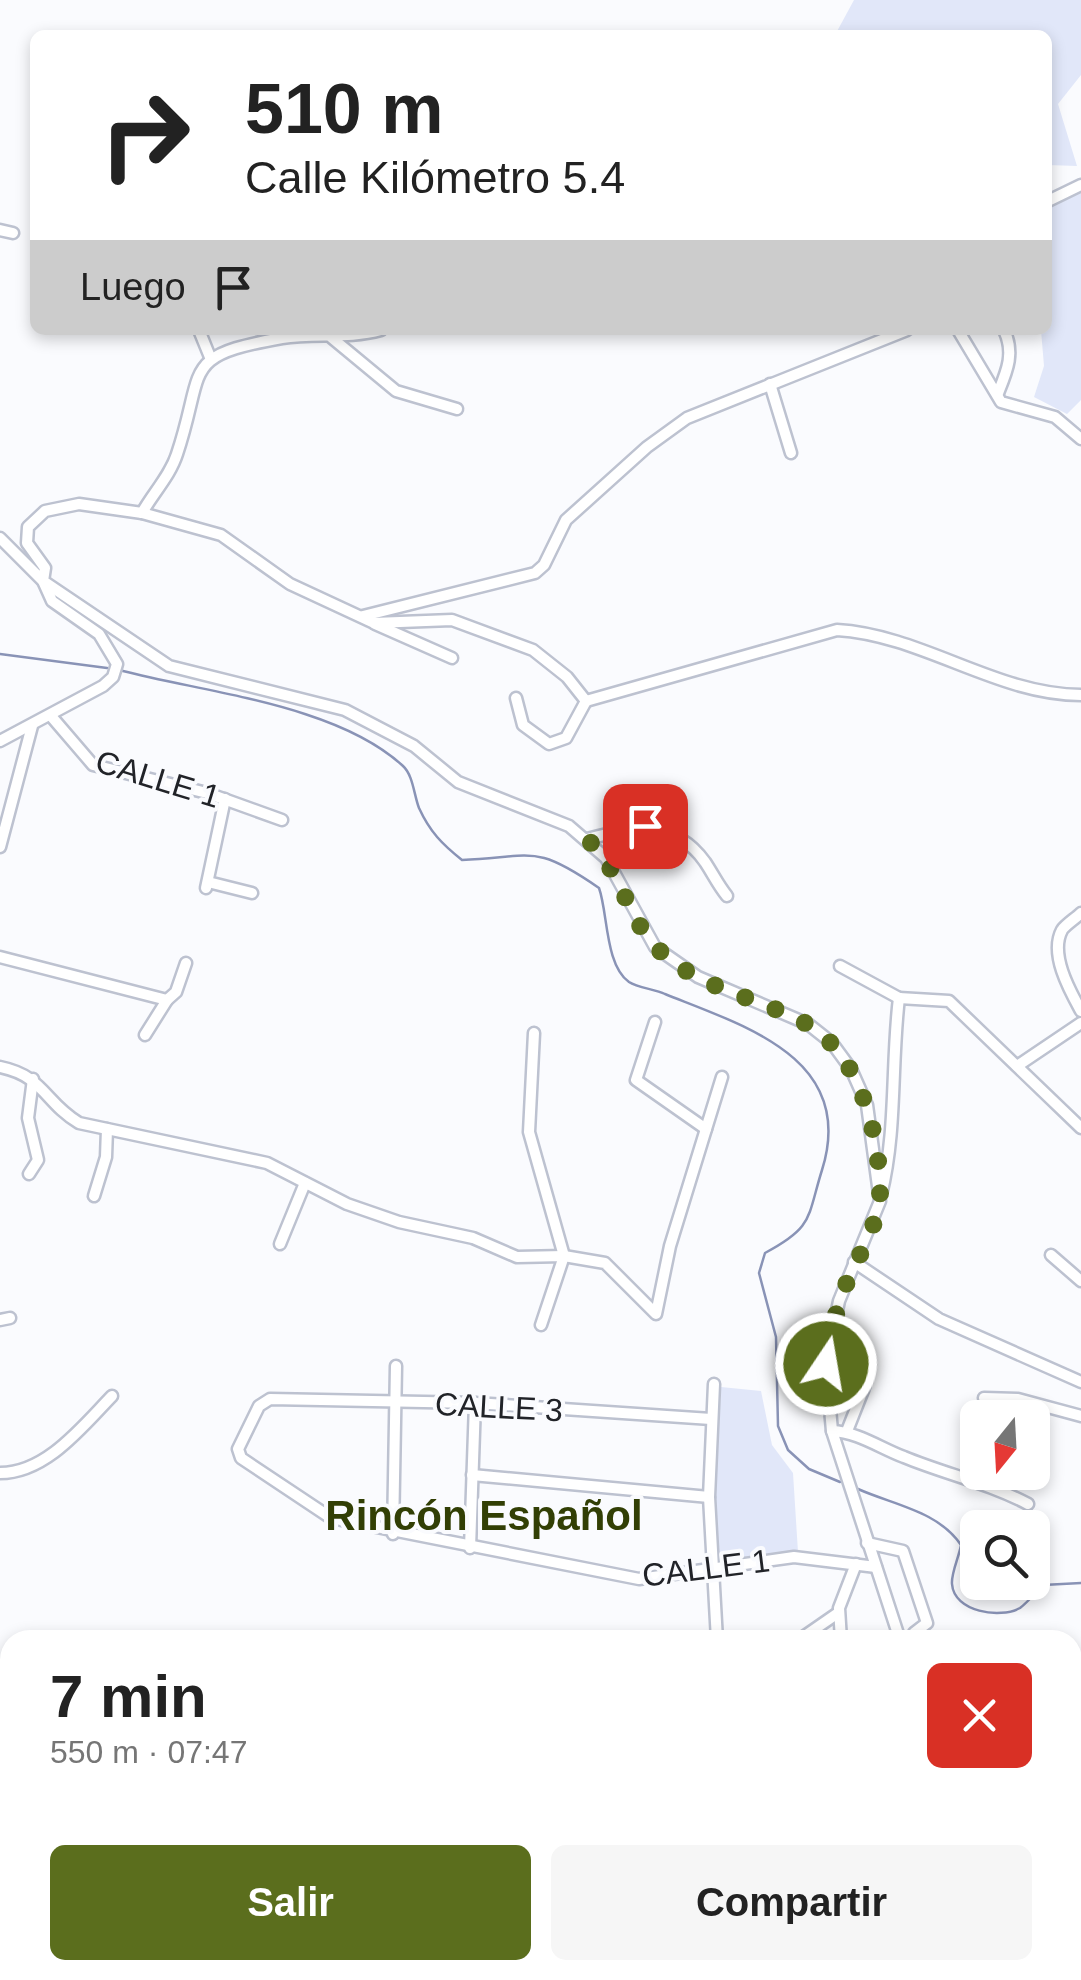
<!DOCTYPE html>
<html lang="es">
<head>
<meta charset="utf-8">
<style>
	body { margin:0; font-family:Arial,sans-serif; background:#f6f6f6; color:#222; height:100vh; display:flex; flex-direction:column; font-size:38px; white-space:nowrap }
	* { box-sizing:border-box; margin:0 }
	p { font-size:32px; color:#767676 }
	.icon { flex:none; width:55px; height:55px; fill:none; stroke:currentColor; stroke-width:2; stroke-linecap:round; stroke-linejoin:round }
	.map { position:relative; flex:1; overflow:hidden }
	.sheet { position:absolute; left:0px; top:1630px; width:1082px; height:350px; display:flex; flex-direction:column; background:#fff; border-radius:30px 30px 0 0; box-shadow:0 5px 15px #0003 }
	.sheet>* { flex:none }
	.hud { position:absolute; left:30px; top:30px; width:1022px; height:305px; border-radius:15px; box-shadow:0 5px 15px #0003; background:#fff; color:#222; overflow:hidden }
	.needle { width:65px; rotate:198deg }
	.fabs { position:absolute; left:960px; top:1400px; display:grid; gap:20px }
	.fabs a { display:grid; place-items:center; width:90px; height:90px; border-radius:15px; background:#fff; box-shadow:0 5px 15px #0003; font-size:50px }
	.pin { position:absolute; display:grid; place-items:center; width:85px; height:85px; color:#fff; margin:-42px; border-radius:20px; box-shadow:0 5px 15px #0006 }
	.me { position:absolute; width:110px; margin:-55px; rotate:12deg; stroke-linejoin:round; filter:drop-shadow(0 0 8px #0008) }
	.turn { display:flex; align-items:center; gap:35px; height:210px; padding:0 50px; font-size:45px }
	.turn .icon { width:130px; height:130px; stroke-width:2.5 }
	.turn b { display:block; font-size:70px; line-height:85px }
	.then { display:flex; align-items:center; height:95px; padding:0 50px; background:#0003; gap:20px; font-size:38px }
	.round { display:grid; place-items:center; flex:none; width:105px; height:105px; border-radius:15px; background:#f6f6f6 }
	.summary { display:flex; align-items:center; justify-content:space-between; height:170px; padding:0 50px }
	h1 { font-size:60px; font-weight:800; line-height:75px }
	.cta { display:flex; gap:20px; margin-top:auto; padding:20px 50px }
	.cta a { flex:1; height:115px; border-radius:15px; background:#5b6e1d; color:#fff; font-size:40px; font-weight:800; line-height:115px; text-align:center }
	.cta a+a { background:#f6f6f6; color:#222 }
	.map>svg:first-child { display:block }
	.green { fill:#e1e7f9 }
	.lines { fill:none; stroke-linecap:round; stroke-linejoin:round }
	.stream { stroke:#8993b6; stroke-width:2.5 }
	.minor-casing { stroke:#bdc2d0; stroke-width:15 }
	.minor { stroke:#fff; stroke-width:10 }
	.route { stroke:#5b6e1d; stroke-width:18; stroke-dasharray:0 32.4 }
	.labels { text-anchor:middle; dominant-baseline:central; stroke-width:8; stroke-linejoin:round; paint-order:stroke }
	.street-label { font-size:32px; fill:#212328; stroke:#fafbfe }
	.district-label { font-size:42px; font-weight:bold; fill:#323f05; stroke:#fafbfe }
</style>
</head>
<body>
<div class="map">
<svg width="1081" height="1980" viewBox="0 0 1081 1980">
	<rect width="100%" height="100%" fill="#fafbfe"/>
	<!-- green -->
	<g class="green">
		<polygon points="854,0 1081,0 1081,75 1058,104 1077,166 1048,165 1048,35 835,35"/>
		<polygon points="1081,192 1081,400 1067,414 1034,397 1044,366 1041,330 1048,330 1048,208"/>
		<polygon points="721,1387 761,1391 772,1445 793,1473 798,1552 724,1564 715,1559 714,1498"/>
		<polygon points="842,1970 1068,1970 1074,1980 841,1980"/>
	</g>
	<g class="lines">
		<!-- stream -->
		<g class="stream">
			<polyline points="0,654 107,668"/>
			<path d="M123 671C208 693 337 705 403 766 413 775 414 795 419 808 430 832 442 844 462 860 534 857 534 843 599 888 608 913 605 965 629 982 638 988 655 989 665 994 745 1026 857 1059 822 1170 807 1218 814 1227 765 1253L759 1273 776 1337 778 1426 788 1450 809 1469 840 1482"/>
			<path d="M858 1489C894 1505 938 1511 961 1545 959 1557 951 1573 952 1584 954 1612 1000 1619 1020 1608 1028 1602 1036 1592 1043 1585L1081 1583"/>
		</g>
		<defs>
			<g id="minor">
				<polyline points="1048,201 1081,185"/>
				<polyline points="0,230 13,233"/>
				<polyline points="199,330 210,357"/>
				<polyline points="958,330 1001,402 1055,417 1081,439"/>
				<polyline points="332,338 396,391 457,409"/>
				<polyline points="770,384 791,453"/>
				<path d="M998 393C1007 371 1015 353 1004 330"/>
				<path d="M142 513C153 493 170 476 177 454 206 368 179 356 282 338 316 333 348 339 381 330"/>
				<polyline points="0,538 43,581 52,601 99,634 117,664 113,677 103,686 0,741"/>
				<polyline points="363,616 535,573 544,565 566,520 647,447 687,418 907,330"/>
				<polyline points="375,624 452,658"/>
				<polyline points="516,698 523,725 549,744 566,738 586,701"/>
				<polyline points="586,701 567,677 533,650 452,620 374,623 290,584 221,535 142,513 79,504 45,511 28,527 27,543 45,568 43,581 169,666 345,710 414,746 458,782 569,826 606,858 655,947 698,977 808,1024 832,1043 851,1069 867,1105 880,1201 839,1301 826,1364 832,1431 900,1640"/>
				<path d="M586 701 837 630C922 635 997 695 1081 695"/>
				<polyline points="51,716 93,765 207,793 282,820"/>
				<path d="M587 839C631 828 674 818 705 862 713 874 718 885 727 896"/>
				<polyline points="0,847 32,726"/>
				<polyline points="208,882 252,893"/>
				<polyline points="206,888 225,799"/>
				<path d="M1081 913C1076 918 1065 925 1062 930 1049 954 1070 991 1081 1011"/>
				<polyline points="0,957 167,1000 176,992 186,963"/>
				<polyline points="840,966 899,998"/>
				<polyline points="899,998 949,1001 1081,1128"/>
				<polyline points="655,1022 636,1080 706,1129"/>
				<polyline points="534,1033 529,1132 564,1256 541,1325"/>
				<polyline points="145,1035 167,1000"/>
				<polyline points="1017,1066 1081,1023"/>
				<path d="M0 1067C44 1076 44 1102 79 1123L267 1163 347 1204 399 1222 473 1238 517 1257 564 1256 605 1263 656 1314 670 1246 722 1077"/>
				<polyline points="29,1174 38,1160 28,1118 33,1079"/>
				<path d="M881 1195C897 1131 891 1063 899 998"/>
				<polyline points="94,1196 106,1157 107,1129"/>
				<polyline points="280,1244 305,1183"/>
				<polyline points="1051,1255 1081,1281"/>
				<polyline points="854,1262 939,1319 1081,1382"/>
				<polyline points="0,1320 10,1318"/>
				<polyline points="714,1384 709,1497 717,1640"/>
				<polyline points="984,1398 1018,1399 1081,1416"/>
				<polyline points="711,1419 475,1403 270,1399 259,1406 238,1449 241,1458 331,1518 639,1579 794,1557 876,1567"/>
				<path d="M832 1431C858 1432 880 1448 904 1457 945 1474 988 1483 1028 1504"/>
				<polyline points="847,1431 864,1388"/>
				<path d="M0 1473C46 1473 82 1427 112 1396"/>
				<polyline points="472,1475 709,1497"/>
				<polyline points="393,1534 396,1366"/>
				<polyline points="867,1543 903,1551 927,1623 914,1633"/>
				<polyline points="470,1548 475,1403"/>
				<polyline points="799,1640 838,1613"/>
				<polyline points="841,1640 839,1608 856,1564"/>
				<polyline points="0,1792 10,1795"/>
				<polyline points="1072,1901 1081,1918"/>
				<polyline points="291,1970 297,1980"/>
				<polyline points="503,1970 504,1980"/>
				<polyline points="647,1970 648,1980"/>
				<polyline points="836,1970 838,1980"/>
				<polyline points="396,1980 419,1970"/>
			</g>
		</defs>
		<!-- minor casing -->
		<use href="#minor" class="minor-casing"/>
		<!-- minor -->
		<use href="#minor" class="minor"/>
	</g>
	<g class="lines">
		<!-- route -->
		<path class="route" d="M645 826 587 839C621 870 627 917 656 947 695 988 758 997 805 1023 861 1053 881 1139 880 1198 879 1224 850 1271 841 1297 834 1318 831 1342 826 1364"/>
	</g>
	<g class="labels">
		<!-- street labels -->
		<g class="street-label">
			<text transform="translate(158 779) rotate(17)">CALLE 1</text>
			<text transform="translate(499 1407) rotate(3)">CALLE 3</text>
			<text transform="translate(706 1568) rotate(-7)">CALLE 1</text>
		</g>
		<!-- district labels -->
		<g class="district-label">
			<text x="484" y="1515">Rincón Español</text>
		</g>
	</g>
</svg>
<div class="fabs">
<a><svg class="needle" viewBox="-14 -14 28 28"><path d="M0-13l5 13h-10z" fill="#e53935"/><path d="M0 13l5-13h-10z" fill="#767676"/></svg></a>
<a><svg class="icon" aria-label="search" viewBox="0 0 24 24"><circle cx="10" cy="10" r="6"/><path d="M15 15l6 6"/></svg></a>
</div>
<div class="pin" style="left:645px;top:826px;background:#d93025"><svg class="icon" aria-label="arrive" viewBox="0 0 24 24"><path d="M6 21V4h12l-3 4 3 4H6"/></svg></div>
<svg class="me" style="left:826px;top:1364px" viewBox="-20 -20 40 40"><circle r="17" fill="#5b6e1d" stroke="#fff" stroke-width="3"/><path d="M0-11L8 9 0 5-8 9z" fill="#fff"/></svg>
<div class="hud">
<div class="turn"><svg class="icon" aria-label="right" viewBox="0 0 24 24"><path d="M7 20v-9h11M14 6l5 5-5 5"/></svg><div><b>510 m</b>Calle Kilómetro 5.4</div></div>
<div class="then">Luego<svg class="icon" aria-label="arrive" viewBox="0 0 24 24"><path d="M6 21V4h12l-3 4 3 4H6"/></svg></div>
</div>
<section class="sheet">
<div class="summary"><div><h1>7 min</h1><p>550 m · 07:47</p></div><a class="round" style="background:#d93025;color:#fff"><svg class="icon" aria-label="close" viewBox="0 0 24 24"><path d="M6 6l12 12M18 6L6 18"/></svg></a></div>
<div class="cta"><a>Salir</a><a>Compartir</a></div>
</section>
</div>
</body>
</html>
